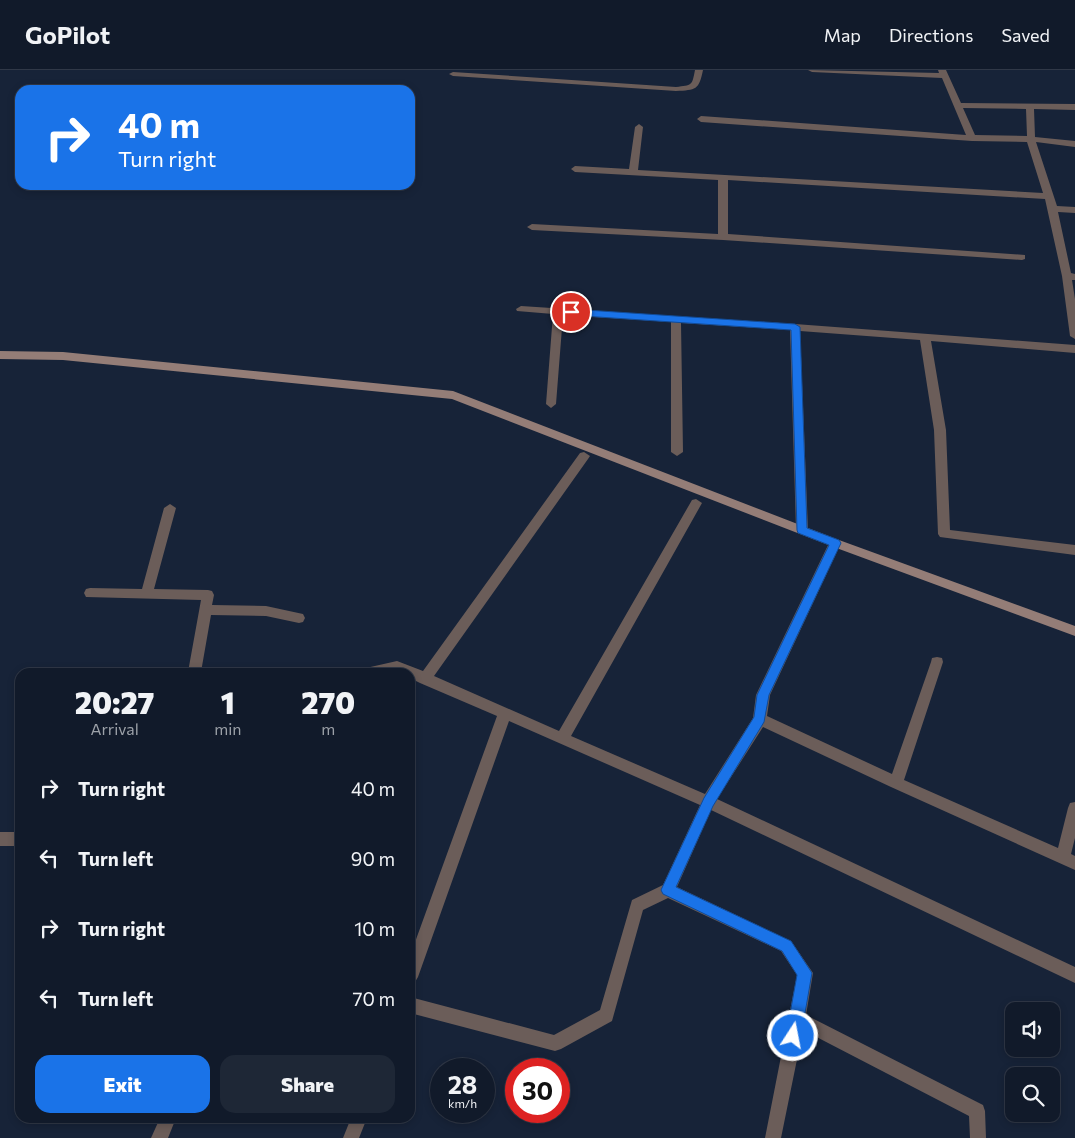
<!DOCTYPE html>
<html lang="en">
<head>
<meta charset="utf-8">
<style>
	body { margin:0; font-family:Commissioner,sans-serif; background:#1e2736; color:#f1f3f6; height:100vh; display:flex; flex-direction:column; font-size:19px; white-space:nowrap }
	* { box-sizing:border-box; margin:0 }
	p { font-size:16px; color:#9ca1a8 }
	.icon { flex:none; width:28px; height:28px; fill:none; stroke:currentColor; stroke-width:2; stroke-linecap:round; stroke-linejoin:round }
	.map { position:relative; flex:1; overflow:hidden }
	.sheet { position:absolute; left:15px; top:598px; width:400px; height:455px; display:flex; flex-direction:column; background:#111a2a; border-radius:15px; box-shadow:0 2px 8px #0003,0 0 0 1px #303847 }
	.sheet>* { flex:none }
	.banner { position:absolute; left:15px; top:15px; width:400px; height:105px; border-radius:15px; box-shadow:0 2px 8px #0003,0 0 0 1px #303847; background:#1a73e8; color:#fff; overflow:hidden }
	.controls { position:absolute; left:1005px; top:932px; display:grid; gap:10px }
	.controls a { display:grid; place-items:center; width:55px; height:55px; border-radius:10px; background:#111a2a; box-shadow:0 2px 8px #0003,0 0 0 1px #303847; font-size:25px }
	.speed { position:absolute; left:430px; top:988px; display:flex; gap:10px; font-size:25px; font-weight:700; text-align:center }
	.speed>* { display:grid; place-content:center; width:65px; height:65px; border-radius:50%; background:#111a2a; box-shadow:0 2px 8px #0003,0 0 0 1px #303847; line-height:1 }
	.speed small { font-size:12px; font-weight:400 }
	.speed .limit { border:8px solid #d22; background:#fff; color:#111 }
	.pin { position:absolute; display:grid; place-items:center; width:42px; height:42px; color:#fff; margin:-21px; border:2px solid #fff; border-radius:50%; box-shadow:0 1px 5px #0007 }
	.me { position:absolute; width:55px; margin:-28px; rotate:11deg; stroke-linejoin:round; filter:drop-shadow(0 0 4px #0008) }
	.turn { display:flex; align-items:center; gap:18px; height:105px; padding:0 20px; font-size:22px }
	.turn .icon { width:65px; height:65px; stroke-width:2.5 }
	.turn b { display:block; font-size:35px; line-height:42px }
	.eta { display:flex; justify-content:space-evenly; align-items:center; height:85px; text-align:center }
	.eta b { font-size:30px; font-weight:800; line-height:35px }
	.button { display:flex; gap:10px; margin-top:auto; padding:10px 20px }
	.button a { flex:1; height:58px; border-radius:15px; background:#1a73e8; color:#fff; font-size:20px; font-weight:800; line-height:58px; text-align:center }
	.button a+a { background:#1e2736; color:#f1f3f6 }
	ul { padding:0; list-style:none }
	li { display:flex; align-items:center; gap:15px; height:70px; padding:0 20px }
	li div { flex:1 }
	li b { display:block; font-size:19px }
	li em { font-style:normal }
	header { display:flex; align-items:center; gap:30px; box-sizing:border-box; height:70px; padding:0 25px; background:#111a2a; border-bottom:1px solid #303847 }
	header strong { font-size:24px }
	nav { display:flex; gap:28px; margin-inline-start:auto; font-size:18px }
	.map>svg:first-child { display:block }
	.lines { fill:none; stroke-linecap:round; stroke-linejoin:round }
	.street { fill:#6b5d59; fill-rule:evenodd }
	.secondary { fill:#947d77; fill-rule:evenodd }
	.route { fill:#1a73e8; stroke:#114b97 }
</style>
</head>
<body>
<header>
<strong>GoPilot</strong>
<nav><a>Map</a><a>Directions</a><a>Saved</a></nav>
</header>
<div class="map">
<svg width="1075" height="1068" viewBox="0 0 1075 1068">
	<rect width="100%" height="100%" fill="#172338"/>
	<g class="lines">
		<!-- street -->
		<g class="street">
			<path d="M695 0H703C699 20 696 20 676 21L453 6 449 4 453 2 676 17C692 15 692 16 695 0Z"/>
			<path d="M808 0 939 3 938 0H946L961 33 1075 34V40L1034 39 1035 67 1075 71V77L1036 72 1057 136 1075 137V143L1058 142 1071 203 1075 204V210H1072L1075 229V269L1070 266 1062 206 1045 129 728 110V164L1025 185V189L1022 190 723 170 532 160 527 157 532 154 718 164V110L575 102 571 99 575 96 629 99 635 57 639 54 643 57 638 100 1043 123 1027 72 972 71 701 52 697 49 701 46 966 65 942 8 812 2ZM963 38 1026 39 1027 66 975 65Z"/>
			<polygon points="521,236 795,254 1075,275 1075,283 931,271 946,360 950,460 1075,475 1075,485 940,467 938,464 934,360 920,270 800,261 808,460 806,463 798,463 796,460 790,260 681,253 683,382 677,386 671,382 671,252 563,245 556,334 551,338 546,334 553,244 517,241 516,239"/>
			<polygon points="584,382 590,386 588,389 434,606 559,661 692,430 696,429 702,433 571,666 705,724 753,648 756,625 829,473 831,470 839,470 841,473 770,625 767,646 892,704 931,592 932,588 937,587 942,588 943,592 904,710 1058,778 1068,738 1070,733 1075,732 1075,768 1071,784 1075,786 1075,800 891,717 763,657 717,729 1075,897 1075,913 711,740 677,817 791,871 813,903 806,945 983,1035 985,1041 986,1068 970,1068 969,1046 803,960 781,1068 765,1068 797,905 781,881 668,828 643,840 612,951 561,979 555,981 410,943 410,927 554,965 600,940 632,830 663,815 700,735 509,651 418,907 415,912 410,915 410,886 497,646 420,613 410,608 410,602 364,602 366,598 397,591 423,601 580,383"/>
			<polygon points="170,434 176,438 154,519 208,520 212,521 214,525 212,535 266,536 303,544 305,548 303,552 299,553 266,546 211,545 201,602 188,602 201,530 86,527 84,523 86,519 90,518 142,519 164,438"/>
			<rect x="0" y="762" width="20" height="14"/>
			<polygon points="160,1048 176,1048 168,1068 151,1068"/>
			<polygon points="351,1048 367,1048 359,1068 343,1068"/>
		</g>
		<!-- secondary -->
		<polygon class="secondary" points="0,281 63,282 453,321 839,470 1075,556 1075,566 831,476 452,329 63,290 0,289"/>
	</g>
	<!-- route -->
	<polygon class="route" points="571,239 795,254 800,257 807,458 839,470 841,473 769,625 764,652 713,736 676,817 791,871 812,903 801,966 798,971 793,973 788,971 786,966 797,905 782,881 663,824 661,820 704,728 754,647 757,625 829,475 798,463 797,460 791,260 568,245 567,242"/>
</svg>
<div class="controls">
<a><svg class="icon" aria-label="sound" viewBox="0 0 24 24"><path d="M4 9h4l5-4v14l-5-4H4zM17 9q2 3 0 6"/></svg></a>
<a><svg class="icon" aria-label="search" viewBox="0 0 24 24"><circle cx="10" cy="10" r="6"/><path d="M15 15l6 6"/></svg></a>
</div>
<div class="speed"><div>28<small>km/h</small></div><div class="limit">30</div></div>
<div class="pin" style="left:571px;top:242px;background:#d93025"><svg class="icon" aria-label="arrive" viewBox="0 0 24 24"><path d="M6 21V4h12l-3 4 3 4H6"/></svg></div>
<svg class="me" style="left:793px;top:966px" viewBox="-20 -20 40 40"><circle r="17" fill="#1a73e8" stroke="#fff" stroke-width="3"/><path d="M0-11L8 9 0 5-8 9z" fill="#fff"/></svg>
<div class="banner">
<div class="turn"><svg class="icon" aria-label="right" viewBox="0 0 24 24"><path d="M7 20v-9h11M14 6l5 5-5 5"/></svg><div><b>40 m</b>Turn right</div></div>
</div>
<section class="sheet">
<div class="eta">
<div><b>20:27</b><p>Arrival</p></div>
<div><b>1</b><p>min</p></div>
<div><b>270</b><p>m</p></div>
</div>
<ul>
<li><svg class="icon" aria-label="right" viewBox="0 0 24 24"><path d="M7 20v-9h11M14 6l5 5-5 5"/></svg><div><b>Turn right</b></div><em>40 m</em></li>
<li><svg class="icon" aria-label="left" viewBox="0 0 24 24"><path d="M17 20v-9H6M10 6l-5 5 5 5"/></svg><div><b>Turn left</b></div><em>90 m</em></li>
<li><svg class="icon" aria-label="right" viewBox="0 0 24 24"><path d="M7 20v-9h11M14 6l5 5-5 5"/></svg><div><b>Turn right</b></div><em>10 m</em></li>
<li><svg class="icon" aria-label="left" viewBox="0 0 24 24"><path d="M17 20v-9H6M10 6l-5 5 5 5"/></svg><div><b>Turn left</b></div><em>70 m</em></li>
</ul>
<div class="button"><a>Exit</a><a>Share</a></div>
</section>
</div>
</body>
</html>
